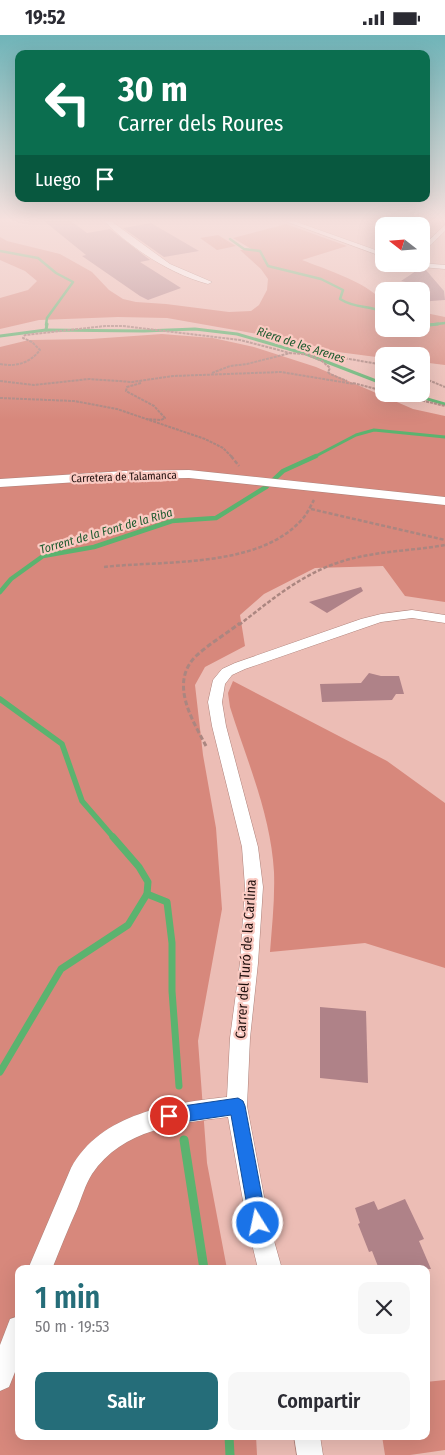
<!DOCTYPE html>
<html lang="es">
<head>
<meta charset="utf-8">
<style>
	body { margin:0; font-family:"Fira Sans Condensed",sans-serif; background:#f7f7f7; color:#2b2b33; height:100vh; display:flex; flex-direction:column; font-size:19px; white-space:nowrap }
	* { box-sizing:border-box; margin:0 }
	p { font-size:16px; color:#7c7c81 }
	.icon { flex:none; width:28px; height:28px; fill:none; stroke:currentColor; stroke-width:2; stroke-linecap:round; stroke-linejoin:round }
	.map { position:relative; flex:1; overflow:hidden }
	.panel { position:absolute; left:15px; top:1230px; width:415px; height:175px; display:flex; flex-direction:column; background:#fff; border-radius:10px; box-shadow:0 5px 20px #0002 }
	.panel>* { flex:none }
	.top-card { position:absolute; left:15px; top:15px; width:415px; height:152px; border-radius:10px; box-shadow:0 5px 20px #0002; background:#0b6e4f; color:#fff; overflow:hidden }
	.needle { width:32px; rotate:287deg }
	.tools { position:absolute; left:375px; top:182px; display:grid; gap:10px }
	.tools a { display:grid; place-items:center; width:55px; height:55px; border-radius:10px; background:#fff; box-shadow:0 5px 20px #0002; font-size:25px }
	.pin { position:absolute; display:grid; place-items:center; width:42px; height:42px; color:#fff; margin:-21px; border:2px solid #fff; border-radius:50%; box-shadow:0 1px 5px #0007 }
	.me { position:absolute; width:55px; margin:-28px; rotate:350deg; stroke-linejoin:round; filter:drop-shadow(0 0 4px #0008) }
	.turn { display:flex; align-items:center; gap:18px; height:105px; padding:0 20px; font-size:22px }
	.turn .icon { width:65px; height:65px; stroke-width:2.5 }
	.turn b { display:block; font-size:35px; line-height:42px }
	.then { display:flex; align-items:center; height:48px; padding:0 20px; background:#0003; gap:10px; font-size:19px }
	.round { display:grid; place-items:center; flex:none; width:52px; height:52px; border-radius:10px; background:#f7f7f7 }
	.overview { display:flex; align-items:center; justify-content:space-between; height:85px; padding:0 20px }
	h1 { font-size:30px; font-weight:600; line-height:38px; color:#256d79 }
	.action { display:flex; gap:10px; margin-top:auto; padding:10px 20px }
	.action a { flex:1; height:58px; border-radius:10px; background:#256d79; color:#fff; font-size:20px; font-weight:600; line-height:58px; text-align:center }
	.action a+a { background:#f7f7f7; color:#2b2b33 }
	.status { display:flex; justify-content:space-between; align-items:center; height:35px; padding:0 25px; background:#fff; direction:ltr }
	.status svg { height:14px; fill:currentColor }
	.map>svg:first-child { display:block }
	.green { fill:#d7887c }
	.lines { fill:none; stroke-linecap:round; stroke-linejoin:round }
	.stream-far5 { stroke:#5bb36f; stroke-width:2.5 }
	.stream-far4 { stroke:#5bb36f; stroke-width:3 }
	.stream-far3 { stroke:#5bb36f; stroke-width:4.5 }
	.stream-far2 { stroke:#5bb36f; stroke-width:5.5 }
	.stream-far1 { stroke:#5bb36f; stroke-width:7 }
	.stream { stroke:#5bb36f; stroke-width:9 }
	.building { fill:#af8288 }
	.minor-casing { stroke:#ae827a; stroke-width:1 }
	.tertiary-casing { stroke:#ae827a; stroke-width:1 }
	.path-far2 { stroke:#ab8680; stroke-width:2; stroke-dasharray:3 1; stroke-linecap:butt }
	.path-far1 { stroke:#ab8680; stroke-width:2.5; stroke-dasharray:4 2; stroke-linecap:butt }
	.path { stroke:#ab8680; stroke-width:3; stroke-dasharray:5 2.5; stroke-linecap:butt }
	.minor { fill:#fff; fill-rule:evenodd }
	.tertiary { fill:#fff; fill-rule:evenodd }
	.route { fill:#1a73e8; stroke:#114b97 }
	.labels { text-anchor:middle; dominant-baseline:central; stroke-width:4.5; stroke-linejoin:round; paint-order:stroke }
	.far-street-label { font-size:11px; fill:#1e0e0c; stroke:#facac2 }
	.far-water-label { font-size:12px; font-style:italic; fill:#1e5b2f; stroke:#facac2 }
	.street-label { font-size:14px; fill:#1e0e0c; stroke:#facac2 }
</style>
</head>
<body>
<div class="status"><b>19:52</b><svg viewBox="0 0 49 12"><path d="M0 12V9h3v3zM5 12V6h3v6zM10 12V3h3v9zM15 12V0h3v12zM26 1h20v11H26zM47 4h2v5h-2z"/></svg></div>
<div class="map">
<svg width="445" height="1420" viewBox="0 0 445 1420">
	<rect width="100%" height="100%" fill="#ecbdb5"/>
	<!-- green -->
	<g class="green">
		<path d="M286 189 347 211 302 225C322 233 376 250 384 270 386 276 384 287 384 294H421V277L445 282V330L421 327V321H384V323L338 317 286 304 167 283 118 282 39 285 0 294V263L28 255 37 246 25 236 0 225V202L7 206 60 219 92 237 109 255 123 264 136 267 166 269 229 277 251 276 259 270 267 255 268 244 261 234 240 215H253L233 203Z"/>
		<polygon points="218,200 236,211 217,215 200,203"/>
		<polygon points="162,299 213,303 254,312 316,332 413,374 445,381 445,567 405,561 383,531 315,533 264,559 240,580 245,611 205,632 195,650 203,720 216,793 222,874 198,1006 207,1128 227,1234 19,1234 19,1401 256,1401 257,1420 0,1420 0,312 29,305 91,304"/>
		<path d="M233 646 387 726 445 768V933L365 908 270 917C272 891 275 864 274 837 271 780 247 726 230 672L228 658Z"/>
		<polygon points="445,1345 445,1415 410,1420 385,1420 382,1401 426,1401 426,1347"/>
	</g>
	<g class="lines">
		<!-- stream-far5 -->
		<g class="stream-far5">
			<path d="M230 204 244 214 260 216 268 231 321 244 343 255 340 264C356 274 368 270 384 277"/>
			<polyline points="0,216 38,223 56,238 73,247 47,283 46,290"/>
			<polyline points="428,290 445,288"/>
		</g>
		<!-- stream-far4 -->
		<g class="stream-far4">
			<polyline points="421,291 438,289"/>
			<polyline points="46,295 47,289"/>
			<polyline points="0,301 46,295 144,296 195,294 237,299 306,319 384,349"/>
			<polyline points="410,359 445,369"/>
			<polyline points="314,422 356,400 374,395 445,402"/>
		</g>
		<!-- stream-far3 -->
		<polyline class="stream-far3" points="0,557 11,544 43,521 94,512 172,486 216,483 266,452 283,436 316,421"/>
		<!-- stream-far2 -->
		<polyline class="stream-far2" points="0,664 62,709 82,766 114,803"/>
		<!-- stream-far1 -->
		<g class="stream-far1">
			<polyline points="147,859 167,867 172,908 172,956 179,1051"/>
			<polyline points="0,1037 61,934 128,890 147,859 148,847 139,832 113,802"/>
		</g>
		<!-- stream -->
		<g class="stream">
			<polyline points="184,1105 204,1234"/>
			<polyline points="229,1401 230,1420"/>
		</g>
	</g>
	<!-- building -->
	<g class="building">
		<polygon points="44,186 71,186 87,198 110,194 150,225 140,227 181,253 148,265 140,261 82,221 86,220"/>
		<polygon points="151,188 199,216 164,222 123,193"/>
		<polygon points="419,234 425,234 444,256 445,265 431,266 421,270 421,255 425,251 401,246"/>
		<polygon points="361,552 363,556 327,578 309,567"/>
		<polygon points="369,638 381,641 399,641 404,659 396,659 392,665 322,667 320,649 361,648"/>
		<polygon points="320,972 366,976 368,1048 320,1043"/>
		<polygon points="405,1164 424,1204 419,1206 431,1234 379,1234 372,1216 369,1217 358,1189 360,1188 355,1173 374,1166 378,1175"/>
	</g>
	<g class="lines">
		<defs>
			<g id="minor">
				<path d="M104 186H111L170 229 212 247 208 249C170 239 131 213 104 186Z"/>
				<polygon points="285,186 294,186 384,218 384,222"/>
				<polygon points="445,190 445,196 421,219 421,213"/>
				<polygon points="421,228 445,230 445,234 410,231 406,229"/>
				<path d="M412 575 445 580V588L412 583 381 587 245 634 232 640 225 649 222 667 226 691 258 812 263 852 258 928 250 1003 247 1071 269 1188 282 1234H258L247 1188 228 1082C179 1088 122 1094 92 1139 85 1150 82 1162 77 1174 68 1194 60 1214 52 1234H28L71 1133C101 1078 171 1068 227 1062L230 1003 240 928 245 852 242 812 212 691 208 667 213 645 222 634 235 628 361 584 381 579Z"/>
				<polygon points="19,1281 19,1327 9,1352 0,1356 0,1310 10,1284"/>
				<polygon points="294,1401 320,1401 323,1420 297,1420"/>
			</g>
			<polygon id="tertiary" points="189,435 445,462 445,470 189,443 125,444 0,452 0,444 125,436"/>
		</defs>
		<!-- minor casing -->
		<use href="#minor" class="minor-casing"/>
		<!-- tertiary casing -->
		<use href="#tertiary" class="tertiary-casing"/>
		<!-- path-far2 -->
		<g class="path-far2">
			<polyline points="310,321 322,326 330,333 328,337 330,339 347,346"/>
			<path d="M0 329C16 332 30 328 40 315L32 307 23 303 25 300 105 291H123L240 305 290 318"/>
			<polyline points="212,338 230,331 247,329 290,318 338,322 384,330"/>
			<polyline points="421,342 445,352"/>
			<polyline points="0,346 34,350 89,344 132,347 173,341 281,337 354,349"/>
			<polyline points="141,348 127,352 126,356 154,371 165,383 161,385 147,384"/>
			<polyline points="353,348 384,356"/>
			<polyline points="395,359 445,371"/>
			<polyline points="0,363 74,366 117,374 205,404 223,413 232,422"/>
		</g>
		<!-- path-far1 -->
		<g class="path-far1">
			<polyline points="231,421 239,431"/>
			<polyline points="311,474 445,505"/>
			<path d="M104 532C164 525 262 534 304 482 308 477 311 470 314 465"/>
			<path d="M239 590C271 565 303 538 343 526 376 516 411 516 445 510"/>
		</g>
		<!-- path -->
		<path class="path" d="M206 711C192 684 169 648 196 621 209 609 226 599 240 588"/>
		<!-- minor -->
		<use href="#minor" class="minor"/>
		<!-- tertiary -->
		<use href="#tertiary" class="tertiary"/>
	</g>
	<!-- sky -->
	<linearGradient id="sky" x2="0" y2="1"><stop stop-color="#6fb4b8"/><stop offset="0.48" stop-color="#f6e1de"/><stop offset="1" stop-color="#f6e1de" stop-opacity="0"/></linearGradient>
	<rect width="445" height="385" fill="url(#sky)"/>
	<!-- route -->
	<polygon class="route" points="238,1063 243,1066 245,1071 267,1188 265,1194 258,1197 252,1194 250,1188 231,1080 169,1089 163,1087 161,1081 163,1075 169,1073"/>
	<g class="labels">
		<!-- far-street labels -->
		<g class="far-street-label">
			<text transform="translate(124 442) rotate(-2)">Carretera de Talamanca</text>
		</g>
		<!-- far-water labels -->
		<g class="far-water-label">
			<text transform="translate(301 310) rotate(18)">Riera de les Arenes</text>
			<text transform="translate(106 496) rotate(-16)">Torrent de la Font de la Riba</text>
		</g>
		<!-- street labels -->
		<g class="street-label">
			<text transform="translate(246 924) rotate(-86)">Carrer del Turó de la Carlina</text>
		</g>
	</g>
</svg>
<div class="tools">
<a><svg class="needle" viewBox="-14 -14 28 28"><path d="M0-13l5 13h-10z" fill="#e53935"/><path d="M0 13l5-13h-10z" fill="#7c7c81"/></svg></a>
<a><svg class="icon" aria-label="search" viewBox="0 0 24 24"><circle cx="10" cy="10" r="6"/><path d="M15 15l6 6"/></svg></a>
<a><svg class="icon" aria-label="layers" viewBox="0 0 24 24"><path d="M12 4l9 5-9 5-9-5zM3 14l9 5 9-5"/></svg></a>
</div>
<div class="pin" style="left:169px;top:1081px;background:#d93025"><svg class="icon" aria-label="arrive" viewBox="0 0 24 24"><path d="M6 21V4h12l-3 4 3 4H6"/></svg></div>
<svg class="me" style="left:258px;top:1188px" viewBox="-20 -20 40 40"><circle r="17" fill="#1a73e8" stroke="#fff" stroke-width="3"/><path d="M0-11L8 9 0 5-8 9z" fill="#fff"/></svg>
<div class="top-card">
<div class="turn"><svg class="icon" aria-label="left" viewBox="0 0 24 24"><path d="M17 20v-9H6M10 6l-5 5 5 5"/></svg><div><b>30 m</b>Carrer dels Roures</div></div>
<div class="then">Luego<svg class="icon" aria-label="arrive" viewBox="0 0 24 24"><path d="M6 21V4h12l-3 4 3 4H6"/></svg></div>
</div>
<section class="panel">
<div class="overview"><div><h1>1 min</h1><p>50 m · 19:53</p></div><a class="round"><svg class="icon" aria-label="close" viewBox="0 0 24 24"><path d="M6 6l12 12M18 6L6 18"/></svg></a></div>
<div class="action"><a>Salir</a><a>Compartir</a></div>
</section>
</div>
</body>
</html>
